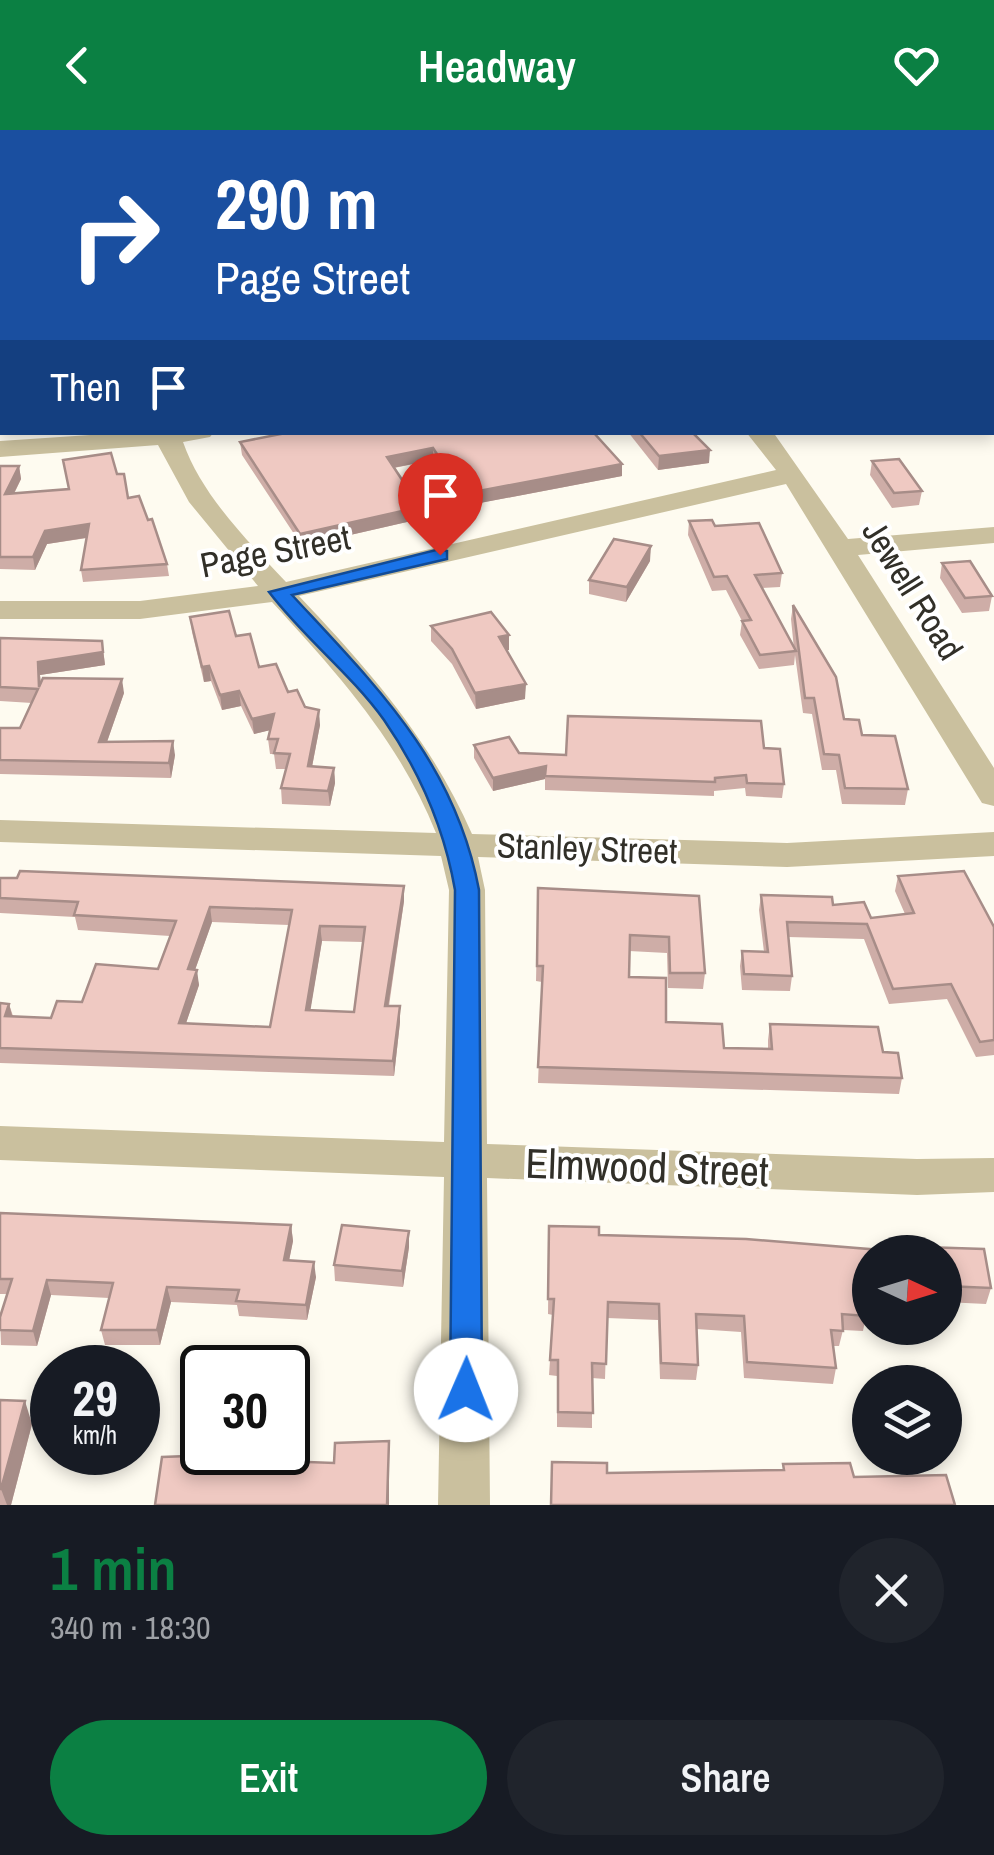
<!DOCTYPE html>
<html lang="en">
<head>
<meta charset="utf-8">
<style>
	body { margin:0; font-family:"Archivo Narrow",sans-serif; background:#20242c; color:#f1f3f6; height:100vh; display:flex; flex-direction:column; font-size:38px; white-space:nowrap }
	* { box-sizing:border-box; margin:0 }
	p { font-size:32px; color:#9ea1a6 }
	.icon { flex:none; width:55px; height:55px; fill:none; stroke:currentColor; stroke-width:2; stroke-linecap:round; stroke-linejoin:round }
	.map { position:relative; height:1375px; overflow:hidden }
	.side { display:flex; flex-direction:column; background:#171b24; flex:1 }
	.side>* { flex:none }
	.banner { position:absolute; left:0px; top:0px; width:995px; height:305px; box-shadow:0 5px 15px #0003; background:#1a4fa0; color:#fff; overflow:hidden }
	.needle { width:65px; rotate:94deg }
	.fabs { position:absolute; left:852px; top:1105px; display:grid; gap:20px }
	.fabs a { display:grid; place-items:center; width:110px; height:110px; border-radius:50%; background:#171b24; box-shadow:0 5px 15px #0003; font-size:50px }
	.speed { position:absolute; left:30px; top:1215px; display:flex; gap:20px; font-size:50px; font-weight:700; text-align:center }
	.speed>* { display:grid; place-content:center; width:130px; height:130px; border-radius:50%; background:#171b24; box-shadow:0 5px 15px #0003; line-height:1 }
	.speed small { font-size:25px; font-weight:400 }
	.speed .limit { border:5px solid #111; border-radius:15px; background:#fff; color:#111 }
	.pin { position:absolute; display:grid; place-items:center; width:85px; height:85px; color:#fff; margin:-102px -42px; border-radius:50% 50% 50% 0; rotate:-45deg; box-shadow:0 0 10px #0007 }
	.pin .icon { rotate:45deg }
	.me { position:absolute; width:110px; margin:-55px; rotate:1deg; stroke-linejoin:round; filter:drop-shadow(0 0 8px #0008) }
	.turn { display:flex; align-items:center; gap:35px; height:210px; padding:0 50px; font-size:45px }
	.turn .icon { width:130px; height:130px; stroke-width:2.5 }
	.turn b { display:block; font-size:70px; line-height:85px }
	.then { display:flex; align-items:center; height:95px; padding:0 50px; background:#0003; gap:20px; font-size:38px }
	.round { display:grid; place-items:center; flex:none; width:105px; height:105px; border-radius:52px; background:#20242c }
	.overview { display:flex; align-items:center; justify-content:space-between; height:170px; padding:0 50px }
	h1 { font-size:60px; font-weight:600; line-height:75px; color:#0b8043 }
	.cta { display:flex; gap:20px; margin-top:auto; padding:20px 50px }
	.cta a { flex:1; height:115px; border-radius:60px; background:#0b8043; color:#fff; font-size:40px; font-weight:600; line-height:115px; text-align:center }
	.cta a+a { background:#20242c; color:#f1f3f6 }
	header { display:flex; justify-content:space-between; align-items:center; height:130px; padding:0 50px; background:#0b8043; color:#fff; font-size:45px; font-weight:600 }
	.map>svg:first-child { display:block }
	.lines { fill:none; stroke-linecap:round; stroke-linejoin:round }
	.minor { fill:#cac09e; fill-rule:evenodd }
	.wall { fill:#ceada7; fill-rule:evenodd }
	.shaded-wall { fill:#a78d88 }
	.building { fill:#efc9c2; stroke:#a78d88; stroke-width:2.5; fill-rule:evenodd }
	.route { fill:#1a73e8; stroke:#114b97; stroke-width:2.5 }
	.labels { text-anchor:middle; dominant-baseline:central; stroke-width:8; stroke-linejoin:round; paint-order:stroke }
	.street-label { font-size:35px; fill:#312f28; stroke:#fff }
	.near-street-label { font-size:42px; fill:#312f28; stroke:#fff }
</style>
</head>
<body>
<header><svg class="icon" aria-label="back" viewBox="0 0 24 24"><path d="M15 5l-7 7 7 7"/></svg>Headway<svg class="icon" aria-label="heart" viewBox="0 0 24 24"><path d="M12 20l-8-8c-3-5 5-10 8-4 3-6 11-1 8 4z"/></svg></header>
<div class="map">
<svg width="994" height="1375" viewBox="0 0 994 1375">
	<rect width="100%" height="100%" fill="#fefbf0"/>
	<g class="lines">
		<!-- minor -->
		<g class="minor">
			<polygon points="253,0 273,0 274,2 255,2"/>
			<polygon points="386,0 406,0 407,2 388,2"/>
			<polygon points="632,0 653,0 654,2 634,2"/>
			<rect x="0" y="11" width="2" height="12"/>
			<rect x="992" y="122" width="2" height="12"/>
			<rect x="992" y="240" width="2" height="15"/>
			<path d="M135 302H214L210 307 183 312C202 366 248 411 286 452L776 340 746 302H773L848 409 994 397V413L858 425 994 638V676L982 673 977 665 786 354 299 466C369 540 431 610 472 704L787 713 994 702V726L787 737 478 727 485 760 487 1014 917 1029 994 1028V1062L917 1065 487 1048 490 1375H438L444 1047 0 1030V996L444 1012 449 760 441 726 0 712V690L436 703C399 611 338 544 272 472L140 489H0V471H140L258 456 189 372 158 315 0 327V311Z"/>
		</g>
	</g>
	<!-- wall -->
	<g class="wall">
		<rect x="0" y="248" width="2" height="38"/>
		<polygon points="291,302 622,334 622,346 464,376 433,330 394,338 420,389 302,416 242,325 240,312"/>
		<polygon points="628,302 692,302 709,333 658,340"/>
		<polygon points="872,331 922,361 919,375 892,378 870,345"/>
		<polygon points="0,336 19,336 21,349 14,364 69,359 117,344 128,368 148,390 167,434 169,446 83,452 81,440 87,408 47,414 35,440 0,439"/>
		<polygon points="689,391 715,396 782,443 780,457 762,458 794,519 791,489 793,475 844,589 862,605 908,659 905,675 842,674 836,640 822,640 812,584 803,583 795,525 794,535 759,539 740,505 742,491 726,460 712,461 688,405"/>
		<polygon points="650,431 626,472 589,464 589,450"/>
		<polygon points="942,433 992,466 989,481 962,483 940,448"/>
		<polygon points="190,487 236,506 259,537 305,577 320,595 312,637 334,638 335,653 330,676 282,674 281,658 286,639 276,639 274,624 270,624 268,609 270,600 254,604 241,576 222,580 211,551 204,552 192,502"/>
		<polygon points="431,496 509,505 509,520 507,520 525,569 476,579 452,534 431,511"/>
		<polygon points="0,508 102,511 105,535 40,545 41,553 124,563 107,612 175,625 171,648 0,644 0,598 20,598 32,573 0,571"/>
		<polygon points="474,615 519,623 566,625 764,618 784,654 782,668 746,666 745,658 714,661 714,666 545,660 545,649 493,661 474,628"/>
		<polygon points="898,746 994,797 994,925 976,927 947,869 889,874 864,809 788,807 792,846 790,861 742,860 740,836 742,821 764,822 759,780 761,765 833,775 871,788 905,784 895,761"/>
		<path d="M0 748 404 771 389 876 400 892 394 946 0 933V873L9 874 13 886 51 888 82 872 158 839 170 806 78 800 75 787 0 783ZM212 792 289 795 270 897 186 893 199 855 195 840ZM322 811 363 812 354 882 310 880Z"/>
		<polygon points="538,758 699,766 705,843 703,859 668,858 667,823 629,821 629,847 666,892 724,918 768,919 768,910 770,894 883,922 902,948 899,964 538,953 542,852 536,851"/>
		<polygon points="0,1083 291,1095 293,1111 289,1131 316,1147 307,1190 239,1186 237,1175 171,1172 160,1215 105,1215 101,1200 109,1168 51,1165 37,1216 1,1215 0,1187 7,1164 0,1164"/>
		<polygon points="549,1096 599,1097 599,1105 746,1109 891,1121 893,1116 984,1119 991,1158 986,1174 945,1172 945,1122 870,1122 870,1169 865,1168 866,1186 863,1201 843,1200 839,1216 833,1216 836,1238 833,1254 744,1248 741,1202 696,1199 698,1235 696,1250 660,1249 658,1190 607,1188 605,1249 592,1248 592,1298 557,1297 557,1246 549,1245 553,1185 548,1184"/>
		<polygon points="409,1117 403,1157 335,1151 334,1135"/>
		<polygon points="0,1270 32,1294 11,1375 0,1375"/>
	</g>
	<!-- shaded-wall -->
	<g class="shaded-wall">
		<polygon points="121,0 136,0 133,2 117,2"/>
		<polygon points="433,318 433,330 387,339 387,327"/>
		<polygon points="710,320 709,333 658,340 659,326"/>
		<polygon points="622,334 622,346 464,376 463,364"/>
		<polygon points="19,336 21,349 7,377 5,364"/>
		<polygon points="420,377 420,389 302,416 300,404"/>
		<polygon points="89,394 91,407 47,414 35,440 33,427 45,401"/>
		<polygon points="651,416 650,431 626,472 627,457"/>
		<polygon points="509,505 509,520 499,522 499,507"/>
		<polygon points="102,511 105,535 40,545 42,571 38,532"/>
		<polygon points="209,536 211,551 204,552 202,537"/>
		<polygon points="122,549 124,563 102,626 99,612"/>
		<polygon points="526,554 525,569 476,579 475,563"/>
		<polygon points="239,561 241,576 222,580 220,565"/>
		<polygon points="319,580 320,595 309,652 308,636"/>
		<polygon points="274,584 275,599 254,604 252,589"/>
		<polygon points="173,611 175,625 171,648 169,633"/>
		<polygon points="546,636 545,649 493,661 493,648"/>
		<polygon points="334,638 335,653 330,676 328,661"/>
		<polygon points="404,756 404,771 386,891 385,876"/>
		<polygon points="210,777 212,792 190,854 188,839"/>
		<polygon points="320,796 322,811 308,895 306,880"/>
		<polygon points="197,840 199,855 181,908 179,893"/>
		<polygon points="9,874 13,889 5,886"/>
		<polygon points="400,876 400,892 394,946 393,931"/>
		<polygon points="291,1095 293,1111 286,1145 284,1130"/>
		<polygon points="409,1101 409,1117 403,1157 402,1141"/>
		<polygon points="314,1132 316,1147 307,1190 306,1175"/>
		<polygon points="47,1150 51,1165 37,1216 33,1201"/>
		<polygon points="167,1157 171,1172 160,1215 157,1200"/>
		<polygon points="25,1271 32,1294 11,1375 7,1375 1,1359"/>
		<polygon points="389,1311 389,1375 387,1375"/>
	</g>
	<!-- building -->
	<g class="building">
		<polygon points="79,0 121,0 117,2 76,2"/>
		<polygon points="467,0 497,0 500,2 469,2"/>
		<polygon points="758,0 781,0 782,2 755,2"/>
		<rect x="870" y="0" width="39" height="2"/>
		<rect x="0" y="248" width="2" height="25"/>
		<polygon points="291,302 593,302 622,334 463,364 433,318 387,327 420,377 300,404 240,312"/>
		<polygon points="639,302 692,302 710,320 659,326"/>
		<polygon points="111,323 117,344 124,344 128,368 139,366 148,390 152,389 167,434 81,440 89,394 45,401 33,427 0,427 0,336 19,336 5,364 69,359 63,330"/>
		<polygon points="899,329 922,361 894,363 872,331"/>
		<polygon points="712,390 715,396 759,393 782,443 755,445 796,521 760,525 742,491 751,490 727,446 714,447 689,391"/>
		<polygon points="614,409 651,416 627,457 589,450"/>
		<polygon points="970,431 992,466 965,468 942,433"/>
		<polygon points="793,475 836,547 844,589 859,590 862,605 895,606 908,659 845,658 839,625 824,624 814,568 805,568"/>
		<polygon points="229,481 236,506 250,504 259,537 276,534 288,562 297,560 305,577 319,580 308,636 334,638 328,661 281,658 290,624 274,623 278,609 268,609 274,584 252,589 239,561 220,565 209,536 202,537 190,487"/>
		<polygon points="491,482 509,505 499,507 526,554 475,563 452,519 431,496"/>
		<polygon points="0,508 102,511 103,522 38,532 39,557 43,548 122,549 99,612 173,611 169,633 0,630 0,598 20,598 38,559 0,557"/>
		<polygon points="568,586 761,591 764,618 780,619 784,654 747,653 746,645 715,648 715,652 545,646 546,636 493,648 474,615 509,607 519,623 566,625"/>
		<path d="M20 741 404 756 385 876H400L393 931 0 918V873L9 874 5 886 51 888 57 871 82 872 96 834 158 839 176 791 74 785 78 772 0 768V748H17ZM210 777 292 780 270 897 179 893 197 840 188 839ZM320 796 365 797 354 882 306 880Z"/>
		<polygon points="964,741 994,797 994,910 980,912 951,854 893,859 867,794 787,792 792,846 744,844 742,821 768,822 761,765 832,767 833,775 864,772 871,788 914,783 898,746"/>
		<polygon points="538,758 699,766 705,843 670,843 669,807 630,805 629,847 666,848 666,892 722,894 724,918 772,919 770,894 878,897 883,922 898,923 902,948 538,937 543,836 537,836"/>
		<polygon points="0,1083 291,1095 284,1130 314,1132 306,1175 236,1171 239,1160 167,1157 157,1200 101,1200 113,1153 47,1150 33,1201 0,1200 0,1187 12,1149 0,1149"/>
		<polygon points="342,1095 409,1101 402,1141 334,1135"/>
		<polygon points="549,1096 599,1097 599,1105 746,1109 894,1121 893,1116 984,1119 991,1158 945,1156 945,1122 870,1122 870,1153 863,1153 866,1186 842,1184 843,1201 831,1200 836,1238 747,1232 744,1186 696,1184 698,1235 661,1233 659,1174 608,1172 606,1234 592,1233 593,1283 558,1282 558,1230 550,1230 554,1169 548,1169"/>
		<polygon points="0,1270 25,1271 1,1359 0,1359"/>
		<polygon points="202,1311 202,1322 225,1322 224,1329 334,1333 335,1313 389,1311 387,1375 155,1375 162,1327 188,1326 190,1312"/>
		<polygon points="552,1332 607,1333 607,1343 784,1340 783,1334 850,1333 854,1347 946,1345 955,1375 551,1375"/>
	</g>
	<!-- route -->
	<path class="route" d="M440 419 447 421V429L292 465C377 557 455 632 479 760L482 1260 477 1270 466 1274 455 1270 450 1260 455 760C444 697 420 642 384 590 351 544 304 508 269 462Z"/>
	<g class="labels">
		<!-- street labels -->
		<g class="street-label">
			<text transform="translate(275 421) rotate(-11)">Page Street</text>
			<text transform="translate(913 460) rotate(58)">Jewell Road</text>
			<text transform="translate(587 718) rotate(2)">Stanley Street</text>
		</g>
		<!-- near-street labels -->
		<g class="near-street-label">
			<text transform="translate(647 1037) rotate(2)">Elmwood Street</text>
		</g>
	</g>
</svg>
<div class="fabs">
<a><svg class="needle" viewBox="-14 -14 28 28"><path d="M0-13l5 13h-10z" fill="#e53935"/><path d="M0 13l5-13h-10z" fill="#9ea1a6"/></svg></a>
<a><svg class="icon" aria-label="layers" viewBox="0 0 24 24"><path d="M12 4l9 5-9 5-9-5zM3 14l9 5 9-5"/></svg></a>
</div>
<div class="speed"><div>29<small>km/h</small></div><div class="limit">30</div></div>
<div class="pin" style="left:440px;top:425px;background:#d93025"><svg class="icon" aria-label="arrive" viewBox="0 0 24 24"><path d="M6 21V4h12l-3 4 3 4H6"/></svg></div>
<svg class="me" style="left:466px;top:1260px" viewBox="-20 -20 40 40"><circle r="19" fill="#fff"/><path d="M0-13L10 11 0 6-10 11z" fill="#1a73e8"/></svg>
<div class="banner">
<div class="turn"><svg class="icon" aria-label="right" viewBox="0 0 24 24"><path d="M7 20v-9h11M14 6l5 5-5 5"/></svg><div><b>290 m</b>Page Street</div></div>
<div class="then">Then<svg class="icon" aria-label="arrive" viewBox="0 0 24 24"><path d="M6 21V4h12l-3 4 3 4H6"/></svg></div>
</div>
</div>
<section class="side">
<div class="overview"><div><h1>1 min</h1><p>340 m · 18:30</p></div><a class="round"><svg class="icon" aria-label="close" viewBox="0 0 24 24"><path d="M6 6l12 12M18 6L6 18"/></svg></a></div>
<div class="cta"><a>Exit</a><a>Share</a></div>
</section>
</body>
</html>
